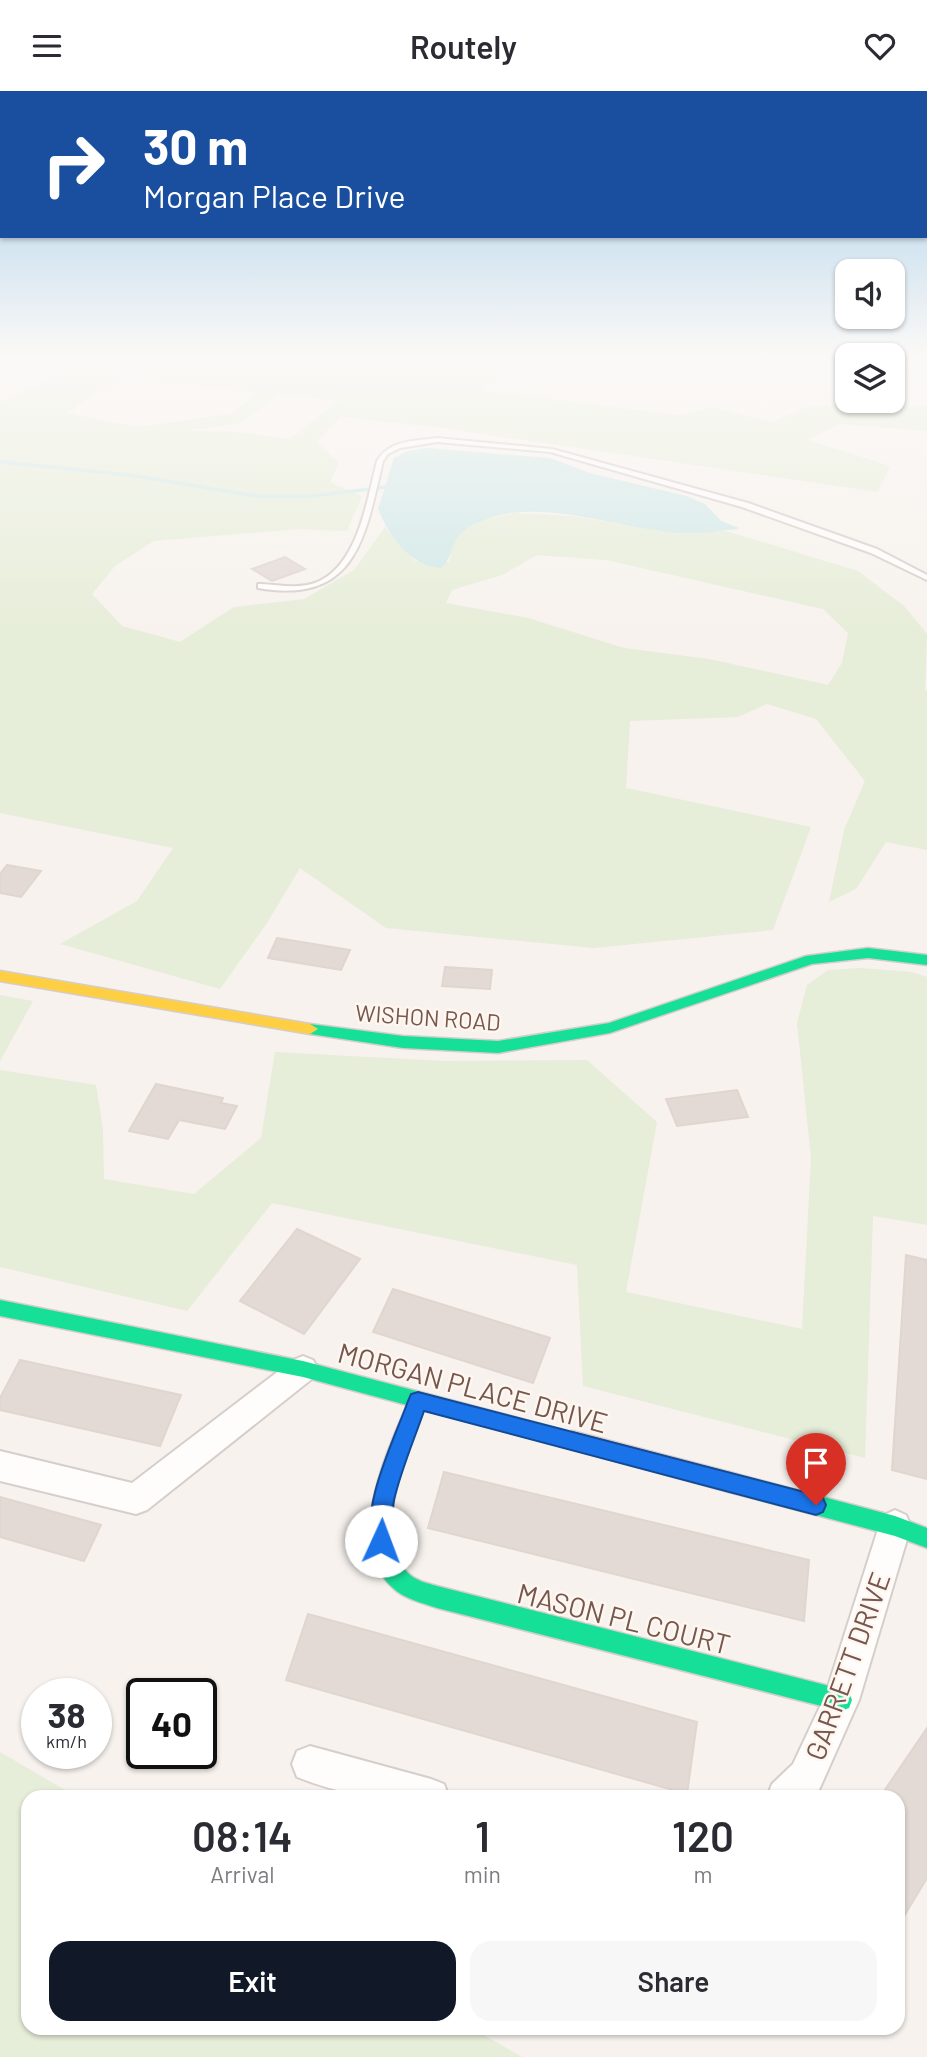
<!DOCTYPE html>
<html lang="en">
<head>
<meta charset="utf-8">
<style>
	body { margin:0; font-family:Barlow,sans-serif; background:#f7f7f7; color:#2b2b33; height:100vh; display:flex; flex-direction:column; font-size:26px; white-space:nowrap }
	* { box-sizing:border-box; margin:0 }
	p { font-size:23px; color:#7c7c81 }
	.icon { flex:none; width:38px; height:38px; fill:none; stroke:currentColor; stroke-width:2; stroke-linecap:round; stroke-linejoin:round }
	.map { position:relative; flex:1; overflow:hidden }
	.sheet { position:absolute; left:21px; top:1699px; width:884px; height:245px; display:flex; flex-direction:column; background:#fff; border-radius:21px; box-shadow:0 2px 5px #0004 }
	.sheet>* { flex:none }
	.banner { position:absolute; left:0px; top:0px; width:928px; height:147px; box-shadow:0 2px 5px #0004; background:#1a4fa0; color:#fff; overflow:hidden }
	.tools { position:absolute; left:835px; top:168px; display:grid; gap:14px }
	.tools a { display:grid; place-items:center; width:70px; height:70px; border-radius:14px; background:#fff; box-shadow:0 2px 5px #0004; font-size:35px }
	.speed { position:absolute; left:21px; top:1587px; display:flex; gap:14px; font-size:35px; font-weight:700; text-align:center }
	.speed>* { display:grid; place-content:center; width:91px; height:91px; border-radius:50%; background:#fff; box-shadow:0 2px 5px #0004; line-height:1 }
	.speed small { font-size:18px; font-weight:400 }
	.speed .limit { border:4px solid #111; border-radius:10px; background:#fff; color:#111 }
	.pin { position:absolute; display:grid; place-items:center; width:60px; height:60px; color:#fff; margin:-72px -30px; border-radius:50% 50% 50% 0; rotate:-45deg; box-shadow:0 0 7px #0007 }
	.pin .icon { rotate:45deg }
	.me { position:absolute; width:77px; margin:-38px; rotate:2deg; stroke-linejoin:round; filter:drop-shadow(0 0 5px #0008) }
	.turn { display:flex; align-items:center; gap:24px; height:147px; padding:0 28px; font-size:32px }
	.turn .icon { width:91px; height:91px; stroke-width:2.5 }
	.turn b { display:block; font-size:49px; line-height:60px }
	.eta { display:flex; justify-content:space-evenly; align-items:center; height:119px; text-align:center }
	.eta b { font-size:42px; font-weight:600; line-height:49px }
	.button { display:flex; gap:14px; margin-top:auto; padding:14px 28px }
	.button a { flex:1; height:80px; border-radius:21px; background:#111827; color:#fff; font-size:28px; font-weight:600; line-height:80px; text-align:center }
	.button a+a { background:#f7f7f7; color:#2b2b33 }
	header { display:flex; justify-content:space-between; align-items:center; height:91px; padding:0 28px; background:#fff; font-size:32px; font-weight:600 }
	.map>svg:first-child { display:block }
	.green { fill:#e6edd8; fill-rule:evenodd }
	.water { fill:#cfe8e7 }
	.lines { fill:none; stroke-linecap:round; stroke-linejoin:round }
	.stream { stroke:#cfe8e7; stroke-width:3.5 }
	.building { fill:#e3dad5; stroke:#e0d5cf; stroke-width:2 }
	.lane-casing { stroke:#d6ceca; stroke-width:4 }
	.street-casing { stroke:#d6ceca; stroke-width:4 }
	.fast-casing { stroke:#d6cdca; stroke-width:3 }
	.slow-casing { stroke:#d6cdca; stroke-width:3 }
	.jam-casing { stroke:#d6cdca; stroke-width:3 }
	.lane { fill:#fefdfc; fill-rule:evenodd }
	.street { fill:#fefdfc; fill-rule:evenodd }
	.fast { fill:#16e098; fill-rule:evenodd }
	.slow { fill:#ffcf43; fill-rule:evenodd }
	.jam { fill:#f24e42; fill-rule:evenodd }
	.route { fill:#1a73e8; stroke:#114b97; stroke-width:2 }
	.labels { text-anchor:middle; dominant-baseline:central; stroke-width:5; stroke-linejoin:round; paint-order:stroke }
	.street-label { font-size:23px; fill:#74574e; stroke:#fef6ef }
	.near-street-label { font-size:28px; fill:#74574e; stroke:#fef6ef }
</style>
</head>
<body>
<header><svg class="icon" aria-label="menu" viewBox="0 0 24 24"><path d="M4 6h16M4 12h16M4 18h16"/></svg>Routely<svg class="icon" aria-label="heart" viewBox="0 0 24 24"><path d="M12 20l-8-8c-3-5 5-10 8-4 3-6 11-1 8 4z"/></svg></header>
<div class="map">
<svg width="927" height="1966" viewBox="0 0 927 1966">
	<rect width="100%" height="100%" fill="#f7f2ed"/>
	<!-- green -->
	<g class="green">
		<path d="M1 267H516L481 300 680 324 713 316 772 331 809 315 927 316V340L838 333 808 349 890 375 878 401 434 336 340 326 317 351 339 372 330 391 362 405 347 440 300 438 154 450 115 475 92 503 122 535 180 551 234 516 304 508 354 479 385 436 415 470 449 471 454 449 463 440 485 428 515 422 574 425 635 436 684 441 723 439 858 480 904 515 927 543 925 599 927 600V759L886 751 856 798 829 811 844 739 865 690 816 628 767 613 738 626 630 630 626 697 811 736 773 839 594 857 386 837 300 777 267 832 220 898 60 853 137 810 173 757 0 722V311L64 281 50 273ZM124 285 258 302H259L230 323 138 336 66 322ZM281 302 338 310 290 348 229 340H186L241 332ZM537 464 606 469 823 518 848 542 842 572 828 594 709 568 624 557 528 527 446 512 452 499 502 484Z"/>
		<polygon points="664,267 845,267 830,284 679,277"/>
		<polygon points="860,877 912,881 927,886 927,1134 873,1125 865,1367 583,1295 577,1174 272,1112 187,1220 0,1176 0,979 96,994 103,1039 104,1088 194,1103 261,1047 275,961 444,970 587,969 657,1031 626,1201 802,1238 811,1067 797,932 807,894 828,879"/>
		<polygon points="0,904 33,910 0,970"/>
		<polygon points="0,1661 77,1706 28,1706 28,1937 472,1937 522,1966 0,1966"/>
	</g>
	<!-- water -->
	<path class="water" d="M427 357 550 367 590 382 686 405 705 413 721 430 739 437C732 440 725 438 718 440 639 454 536 391 465 439 450 449 454 467 441 477 410 475 389 445 378 418L394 367 408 360Z"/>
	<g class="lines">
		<!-- stream -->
		<polyline class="stream" points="0,371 129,384 256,405 312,405 386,396"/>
	</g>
	<!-- building -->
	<g class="building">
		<polygon points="285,466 305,478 272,490 252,478"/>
		<polygon points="7,774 41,780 21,806 0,802 0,783"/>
		<polygon points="277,847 350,859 341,879 268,867"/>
		<polygon points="445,876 492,879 490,898 442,895"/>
		<polygon points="156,993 223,1007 221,1012 237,1015 225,1038 179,1029 168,1048 129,1040"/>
		<polygon points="737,999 748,1026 677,1035 666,1008"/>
		<polygon points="297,1138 360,1168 304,1243 240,1210"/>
		<polygon points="906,1164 927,1169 927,1388 892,1379"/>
		<polygon points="393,1198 550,1247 533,1292 373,1241"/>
		<polygon points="20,1269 181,1304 160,1355 0,1319 0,1307"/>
		<polygon points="444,1381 809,1469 804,1530 428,1437"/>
		<polygon points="0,1406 101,1434 84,1470 0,1446"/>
		<polygon points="308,1523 697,1631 687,1703 286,1589"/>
		<polygon points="927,1637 927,1787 898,1835 898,1706 880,1706"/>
	</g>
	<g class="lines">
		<defs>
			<path id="lane" d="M437 347 552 358 748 412 877 458 927 484V489L871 462 742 416 550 361 437 351 400 357 388 363 383 370C365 446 357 514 258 497V493H261C279 494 298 498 315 492 358 476 367 409 377 370 389 349 415 350 437 347Z"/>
			<g id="street">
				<polygon points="303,1265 313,1269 318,1278 313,1287 147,1419 136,1423 0,1390 0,1360 132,1392 293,1269"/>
				<polygon points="895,1419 906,1424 911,1435 859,1609 819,1699 811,1706 767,1706 772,1693 793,1673 825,1605 879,1435 884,1424"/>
				<path d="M310 1655 431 1688 444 1693 449 1706C395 1709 348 1707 297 1686L292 1673 297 1660Z"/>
			</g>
			<g id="fast">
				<polygon points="868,857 927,864 927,874 868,867 812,873 610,942 498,962 403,957 310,943 302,938 310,933 403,945 498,950 609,932 806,865"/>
				<path d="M0 1209 303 1270 579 1343 582 1349 579 1355 572 1358 424 1319C408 1359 369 1446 408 1482 416 1490 427 1492 437 1495L841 1598 849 1601 852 1609 849 1617 841 1620 437 1517C423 1512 404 1508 393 1497 344 1453 386 1363 407 1314L303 1286 0 1225Z"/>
				<polygon points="729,1381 895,1425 927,1437 927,1457 895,1445 729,1401 722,1398 719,1391 722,1384"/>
			</g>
			<polygon id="slow" points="0,880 310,933 318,938 310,943 0,890"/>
			<polygon id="jam" points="572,1340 729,1381 736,1384 739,1391 736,1398 729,1401 572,1358 565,1355 562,1349 565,1343"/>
		</defs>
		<!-- lane casing -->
		<use href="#lane" class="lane-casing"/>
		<!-- street casing -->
		<use href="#street" class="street-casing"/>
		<!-- fast casing -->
		<use href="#fast" class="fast-casing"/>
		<!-- slow casing -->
		<use href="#slow" class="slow-casing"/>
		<!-- jam casing -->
		<use href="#jam" class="jam-casing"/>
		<!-- lane -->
		<use href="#lane" class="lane"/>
		<!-- street -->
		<use href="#street" class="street"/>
		<!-- fast -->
		<use href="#fast" class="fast"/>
		<!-- slow -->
		<use href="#slow" class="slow"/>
		<!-- jam -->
		<use href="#jam" class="jam"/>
	</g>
	<!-- sky -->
	<linearGradient id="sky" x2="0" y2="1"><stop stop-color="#9ec9e8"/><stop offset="0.49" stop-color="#fbf9f7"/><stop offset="1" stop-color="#fbf9f7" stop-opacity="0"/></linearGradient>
	<rect width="927" height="543" fill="url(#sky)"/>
	<!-- route -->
	<path class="route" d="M418 1301 816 1404 823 1407 826 1414 823 1421 816 1424 424 1320C414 1349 401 1379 394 1409 391 1425 395 1443 389 1458L381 1461 374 1458C358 1420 395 1347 408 1310L411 1303Z"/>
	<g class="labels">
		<!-- street labels -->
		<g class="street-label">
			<text transform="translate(428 926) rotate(4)">WISHON ROAD</text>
		</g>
		<!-- near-street labels -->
		<g class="near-street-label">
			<text transform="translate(473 1296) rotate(15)">MORGAN PLACE DRIVE</text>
			<text transform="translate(624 1527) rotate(14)">MASON PL COURT</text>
			<text transform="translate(847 1575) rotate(-70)">GARRETT DRIVE</text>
		</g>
	</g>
</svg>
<div class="tools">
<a><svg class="icon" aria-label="sound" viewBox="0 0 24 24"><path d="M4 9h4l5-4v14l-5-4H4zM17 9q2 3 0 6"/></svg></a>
<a><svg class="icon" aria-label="layers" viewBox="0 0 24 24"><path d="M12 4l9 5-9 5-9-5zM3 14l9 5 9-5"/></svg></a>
</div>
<div class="speed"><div>38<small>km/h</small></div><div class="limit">40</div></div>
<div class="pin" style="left:816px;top:1414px;background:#d93025"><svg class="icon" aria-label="arrive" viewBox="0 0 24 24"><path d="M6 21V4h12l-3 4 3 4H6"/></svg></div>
<svg class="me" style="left:381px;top:1450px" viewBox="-20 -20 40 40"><circle r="19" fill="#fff"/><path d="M0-13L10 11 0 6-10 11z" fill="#1a73e8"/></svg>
<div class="banner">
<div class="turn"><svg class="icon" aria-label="right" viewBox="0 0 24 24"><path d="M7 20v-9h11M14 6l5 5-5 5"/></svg><div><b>30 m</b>Morgan Place Drive</div></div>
</div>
<section class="sheet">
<div class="eta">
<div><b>08:14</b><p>Arrival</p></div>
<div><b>1</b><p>min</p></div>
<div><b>120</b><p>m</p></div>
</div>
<div class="button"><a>Exit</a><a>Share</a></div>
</section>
</div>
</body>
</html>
